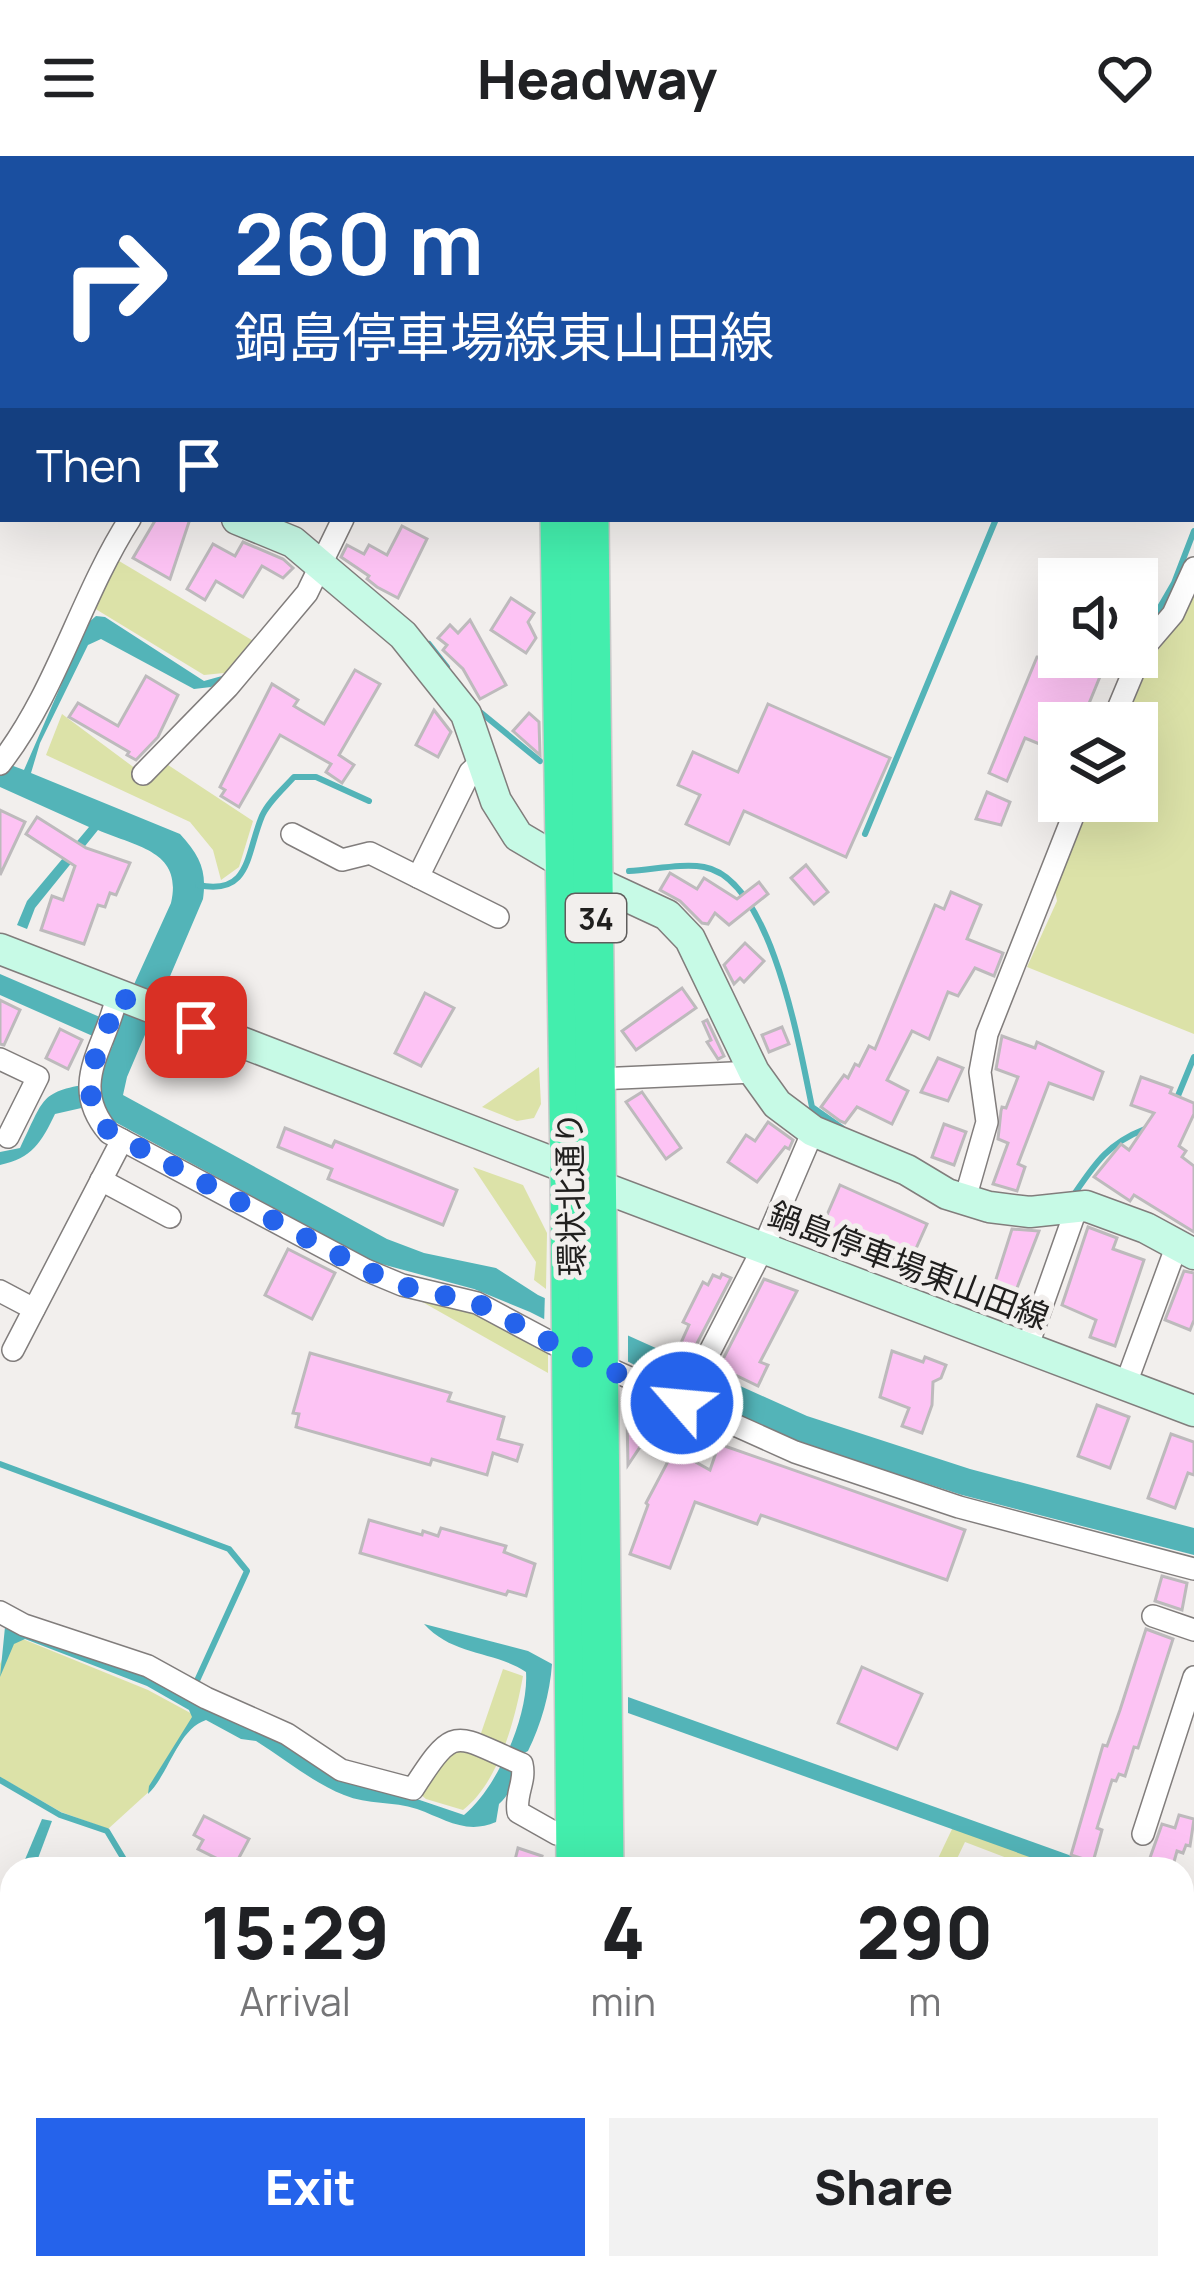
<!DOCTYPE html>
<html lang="en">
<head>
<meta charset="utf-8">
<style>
	body { margin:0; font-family:Manrope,"Noto Sans JP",sans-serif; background:#f2f2f2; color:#202124; height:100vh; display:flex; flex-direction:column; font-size:45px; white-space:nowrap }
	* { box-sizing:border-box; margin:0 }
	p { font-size:39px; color:#757577 }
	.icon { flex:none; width:66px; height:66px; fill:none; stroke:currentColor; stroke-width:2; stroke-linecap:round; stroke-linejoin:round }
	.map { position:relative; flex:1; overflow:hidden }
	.panel { position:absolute; left:0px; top:1701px; width:1194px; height:423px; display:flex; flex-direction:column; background:#fff; border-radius:36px 36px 0 0; box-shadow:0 12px 48px #0002 }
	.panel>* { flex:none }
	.hud { position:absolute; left:0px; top:0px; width:1194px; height:366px; box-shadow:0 12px 48px #0002; background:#1a4fa0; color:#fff; overflow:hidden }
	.tools { position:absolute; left:1038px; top:402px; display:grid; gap:24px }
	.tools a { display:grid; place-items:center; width:120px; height:120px; border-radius:0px; background:#fff; box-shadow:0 12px 48px #0002; font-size:60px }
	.pin { position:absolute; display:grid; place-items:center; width:102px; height:102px; color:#fff; margin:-51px; border-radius:24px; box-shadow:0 6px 18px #0006 }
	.me { position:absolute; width:132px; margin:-66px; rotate:297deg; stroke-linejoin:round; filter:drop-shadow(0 0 9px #0008) }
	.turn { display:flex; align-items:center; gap:42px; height:252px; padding:0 36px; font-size:54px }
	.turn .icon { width:156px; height:156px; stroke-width:2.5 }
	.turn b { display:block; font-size:84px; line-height:102px }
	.then { display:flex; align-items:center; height:114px; padding:0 36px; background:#0003; gap:24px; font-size:45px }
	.eta { display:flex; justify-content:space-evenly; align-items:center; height:204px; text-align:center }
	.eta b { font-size:72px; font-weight:800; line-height:84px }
	.cta { display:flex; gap:24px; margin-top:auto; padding:24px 36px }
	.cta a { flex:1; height:138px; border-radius:0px; background:#2563eb; color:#fff; font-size:48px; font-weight:800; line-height:138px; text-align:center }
	.cta a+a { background:#f2f2f2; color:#202124 }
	header { display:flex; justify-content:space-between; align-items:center; height:156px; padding:0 36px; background:#fff; font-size:54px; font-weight:800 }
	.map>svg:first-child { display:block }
	.green { fill:#dce2a8 }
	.water { fill:#53b4b8 }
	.pier { fill:#f2efed }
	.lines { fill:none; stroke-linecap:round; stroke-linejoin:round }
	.stream { stroke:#53b4b8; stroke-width:6 }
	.building { fill:#fdc3f4; stroke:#bdbabc; stroke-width:3 }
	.street-casing { stroke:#817d7c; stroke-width:24 }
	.secondary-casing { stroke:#817d7c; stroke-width:33 }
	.highway-casing { stroke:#c9c9c9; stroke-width:42 }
	.street { stroke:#fff; stroke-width:21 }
	.secondary { stroke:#c7fae6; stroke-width:30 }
	.highway { stroke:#43eead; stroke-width:39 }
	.route { stroke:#2563eb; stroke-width:21; stroke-dasharray:0 37.8 }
	.labels { text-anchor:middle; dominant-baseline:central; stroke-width:10; stroke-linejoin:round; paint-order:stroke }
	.shield { fill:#f2efed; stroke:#5f5d5c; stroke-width:3 }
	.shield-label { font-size:30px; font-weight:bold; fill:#201f1e }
	.street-label { font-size:33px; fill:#201f1e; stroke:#f2efed }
</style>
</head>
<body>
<header><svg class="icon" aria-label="menu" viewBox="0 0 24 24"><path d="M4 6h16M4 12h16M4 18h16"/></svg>Headway<svg class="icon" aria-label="heart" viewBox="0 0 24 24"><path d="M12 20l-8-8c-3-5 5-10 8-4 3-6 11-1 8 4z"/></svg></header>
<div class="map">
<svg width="1194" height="2123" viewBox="0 0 1194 2123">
	<rect width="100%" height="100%" fill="#f2efed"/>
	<!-- green -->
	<g class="green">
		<polygon points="114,402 257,487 234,516 204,519 89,449"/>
		<polygon points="1194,432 1194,878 1027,811 1057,745 1055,734 1092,645 1137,645 1137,567 1125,567 1151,504 1178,466"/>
		<polygon points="62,558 136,613 162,605 253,665 239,711 221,724 213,694 190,666 46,599"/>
		<polygon points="539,911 541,948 534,962 517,965 482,951"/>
		<polygon points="473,1011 523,1029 547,1077 546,1133 534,1124 536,1106"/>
		<polygon points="410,1139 486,1156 548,1190 548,1217"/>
		<polygon points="13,1479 148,1534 196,1560 153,1632 108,1673 61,1656 0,1621 0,1508"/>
		<path d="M503 1513 523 1520C515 1564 499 1626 463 1654L426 1643 403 1624C441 1607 422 1568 479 1583Z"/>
		<polygon points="953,1671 1063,1713 1036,1713 965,1686 952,1713 933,1713"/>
		<polygon points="1182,2087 1194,2093 1194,2123 1174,2123 1150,2112 1182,2112"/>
	</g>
	<!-- water -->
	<g class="water">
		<path d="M96 460 105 461 204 525 229 518 211 531 194 533 101 483 88 489 40 587 31 617 180 678C200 700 207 714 203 743L127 921 123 939 387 1083 424 1097 496 1112 538 1139 807 1260 970 1313 1194 1372V1399L962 1339 794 1285 700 1242 530 1156 474 1133 374 1106 115 966 99 948 55 958C41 987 32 1002 0 1009V996L20 992C45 942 38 935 96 927L113 889 0 839V818L116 868 171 747C183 695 137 691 98 674L35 752 27 773 17 769 27 745 89 671 0 631V605L24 614 88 467Z"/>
		<path d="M424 1468 528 1495 552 1508C550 1537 541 1569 528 1595L518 1600C517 1618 513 1635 499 1648L496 1666C466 1679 445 1663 417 1653 393 1645 368 1649 344 1639 313 1627 285 1603 256 1585L241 1583 206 1564C178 1573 169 1618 148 1638L149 1630 192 1561 189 1554 147 1530 25 1483 14 1488 0 1521 5 1471 12 1470 156 1520 402 1638 464 1659C497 1632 529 1560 526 1516 492 1494 453 1500 424 1468Z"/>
		<polygon points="628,1541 1108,1713 1063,1713 628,1557"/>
		<polygon points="42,1663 52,1665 34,1713 21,1713"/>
	</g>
	<!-- pier -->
	<polygon class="pier" points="545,1136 628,1175 628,1210 544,1170"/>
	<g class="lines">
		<!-- stream -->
		<g class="stream">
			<polyline points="198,0 205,3"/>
			<polyline points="449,0 456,3"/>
			<polyline points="334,3 335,0"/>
			<polyline points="1137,462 1156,458 1174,427 1194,375"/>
			<polyline points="429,488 447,511"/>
			<polyline points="479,555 540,605"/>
			<polyline points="865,678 996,363"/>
			<path d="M629 715C652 714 682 707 704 711 772 723 800 894 812 951L842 972"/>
			<path d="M198 729C251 740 246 698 262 660 268 646 283 633 294 621H316L369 645"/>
			<polyline points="1175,947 1194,901"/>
			<path d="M1075 1037C1096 1006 1109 987 1145 973"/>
			<polyline points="0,1308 229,1393 247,1415 195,1529"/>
			<polyline points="0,1624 60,1659 107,1675 125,1705 145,1713"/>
			<polyline points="313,2123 317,2112"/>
		</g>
	</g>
	<!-- building -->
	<g class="building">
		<polygon points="156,363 190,363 170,423 133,402"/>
		<polygon points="402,370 427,383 398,442 377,431 367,423 369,420 341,401 347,389 364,398 369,389 387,399"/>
		<polygon points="243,386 283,403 293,412 283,422 262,410 243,441 216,425 205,444 187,433 213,388 235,400"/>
		<polygon points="511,442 534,457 528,466 536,482 526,497 491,474"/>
		<polygon points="470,464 506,529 480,543 463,513 443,494 447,489 438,482 450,469 458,477"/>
		<polygon points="1037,501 1108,501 1081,567 1059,567 1059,596 1025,582 1007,625 989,617"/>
		<polygon points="355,514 380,528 339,599 354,609 342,627 326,616 331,608 280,579 239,651 221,640 225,634 220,631 272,528 298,544 294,550 324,568"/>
		<polygon points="146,520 178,539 158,581 136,604 127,599 129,596 69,561 78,547 118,570"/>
		<polygon points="768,548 890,602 846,701 744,655 729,688 686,668 700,639 678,629 693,596 738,616"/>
		<polygon points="434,554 451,576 438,601 416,589"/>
		<polygon points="529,557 539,566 540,599 513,575"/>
		<polygon points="987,636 1010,646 1001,669 976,663"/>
		<polygon points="0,654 25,666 0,719"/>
		<polygon points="37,661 86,692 130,707 116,739 110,737 105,751 98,749 84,788 41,774 52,740 63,744 75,710 26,678"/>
		<polygon points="806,709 828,736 814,748 791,722"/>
		<polygon points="670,717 697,733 704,722 737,743 759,726 768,738 729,769 715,757 708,768 702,767 680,745 660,734"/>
		<polygon points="951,736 981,749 967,783 1003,797 994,820 975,812 958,840 948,836 929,883 912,875 887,924 908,935 892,968 857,951 845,967 840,965 821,951 844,919 848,922 855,908 859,910 869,890 875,893 935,749 944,753"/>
		<polygon points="745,787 764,805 744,826 740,822 734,828 724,809"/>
		<polygon points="682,832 696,852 636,894 622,875"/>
		<polygon points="425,837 454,852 421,910 395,897"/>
		<polygon points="0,844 20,854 4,889 0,888"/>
		<polygon points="707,864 724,900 718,903 707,886 711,884 703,866"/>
		<polygon points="782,871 789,888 769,896 762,879"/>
		<polygon points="60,873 82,884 68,913 46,902"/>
		<polygon points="1002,880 1035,892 1037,886 1103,916 1093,943 1049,927 1018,1008 1025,1011 1017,1035 993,1028 1008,987 998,983 1001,955 1002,951 1006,952 1018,921 996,913"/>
		<polygon points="938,902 963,912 948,945 921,936"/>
		<polygon points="1141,921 1172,932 1170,937 1194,947 1194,958 1179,990 1186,995 1182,1001 1194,1010 1194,1076 1134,1039 1130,1045 1094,1021 1121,988 1129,994 1154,957 1131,949"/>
		<polygon points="642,936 681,992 666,1003 626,946"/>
		<polygon points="768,966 793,984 789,993 785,991 757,1026 728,1006 746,979 755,985"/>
		<polygon points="944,968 966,976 954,1009 932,1001"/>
		<polygon points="285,972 332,991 335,985 457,1034 443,1069 328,1023 332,1013 278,991"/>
		<polygon points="840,1029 927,1068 914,1097 907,1094 901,1106 862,1089 853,1095 822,1081 824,1076 820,1075"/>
		<polygon points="1088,1071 1117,1082 1113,1093 1144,1104 1115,1190 1090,1181 1096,1164 1062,1149"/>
		<polygon points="1012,1073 1039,1075 1010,1150 990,1142"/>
		<polygon points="288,1093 335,1117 312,1163 265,1139"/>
		<polygon points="1184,1115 1194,1117 1194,1164 1190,1174 1165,1164"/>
		<polygon points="722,1118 731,1122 693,1195 680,1189 689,1169 683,1166 703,1126 708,1129 713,1119 720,1122"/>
		<polygon points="764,1123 797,1135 760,1206 768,1209 758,1230 719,1211"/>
		<polygon points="892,1195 923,1206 925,1201 946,1209 941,1222 933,1226 932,1249 922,1277 902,1270 909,1252 880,1241"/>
		<polygon points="310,1197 451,1237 448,1245 504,1261 498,1283 522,1289 517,1305 493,1297 487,1319 432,1303 430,1309 296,1271 299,1258 293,1257"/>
		<polygon points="1097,1249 1129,1261 1110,1312 1078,1300"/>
		<polygon points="627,1261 650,1261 650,1276 628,1309"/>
		<polygon points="1171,1278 1194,1286 1194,1319 1188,1317 1175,1352 1148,1342"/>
		<polygon points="719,1288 965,1374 947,1424 761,1359 757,1368 695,1346 670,1412 630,1398 648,1349 646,1347 674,1294 710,1314"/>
		<polygon points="369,1364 422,1379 423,1375 438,1380 441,1372 506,1390 504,1396 535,1408 526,1440 508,1435 506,1439 360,1397"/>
		<polygon points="1162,1420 1187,1427 1182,1454 1155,1445"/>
		<polygon points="1146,1473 1173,1483 1138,1592 1134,1591 1125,1620 1119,1618 1116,1625 1112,1624 1097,1672 1102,1674 1093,1706 1071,1699 1103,1589 1107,1590 1120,1554"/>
		<polygon points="862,1511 922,1538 897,1593 838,1567"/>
		<polygon points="1179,1659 1194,1663 1190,1690 1186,1689 1183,1697 1177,1695 1172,1713 1146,1713 1162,1668 1175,1672"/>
		<polygon points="204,1660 249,1683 234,1711 198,1693 203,1684 194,1679"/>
		<polygon points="518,1692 542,1700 538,1713 514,1708"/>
	</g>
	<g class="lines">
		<defs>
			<g id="street">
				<polyline points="58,0 64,3"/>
				<polyline points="429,0 436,3"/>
				<polyline points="345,3 347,0"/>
				<polyline points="516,3 517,0"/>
				<polyline points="1112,567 1143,493 1173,458 1194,412"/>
				<path d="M0 608C57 535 80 441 130 363"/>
				<polyline points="143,618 228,531 307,437 343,363"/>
				<polyline points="292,678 342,704 370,697 498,761"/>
				<polyline points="418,721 470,616 484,603"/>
				<path d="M117 840C106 892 67 928 109 977L366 1114 402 1129 477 1147 552 1187 795 1296 959 1351 1194 1413"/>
				<polyline points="0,903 38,921 8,981"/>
				<polyline points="598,923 754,916"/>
				<polyline points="101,1024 170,1061"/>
				<polyline points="965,1043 987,966 980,916 987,878 1079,645"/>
				<polyline points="0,1135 34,1153"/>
				<polyline points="1027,1192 1077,1051"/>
				<polyline points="13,1194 122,984"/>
				<polyline points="707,1201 763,1092 813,975"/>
				<polyline points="1125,1230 1177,1089"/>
				<path d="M0 1456 24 1469 148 1510 206 1542 287 1578 341 1614 413 1633C456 1566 453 1579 522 1608 526 1626 515 1637 518 1656L557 1678 575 1682"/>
				<polyline points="1153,1460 1194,1474"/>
				<polyline points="1143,1678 1194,1521"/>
				<polyline points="1182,1858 1194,1863"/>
				<polyline points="0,2018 12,2022"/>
				<polyline points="901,2112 906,2123"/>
				<polyline points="137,2123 142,2112"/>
				<polyline points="1094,2123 1099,2112"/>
			</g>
			<g id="secondary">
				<polyline points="0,148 3,151"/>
				<polyline points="237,363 293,386 403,479 466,558 496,645 518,680 596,726 667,759 690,783 754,916 777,948 813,975 907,1014 947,1038 989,1051 1030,1056 1086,1050 1146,1072 1194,1098"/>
				<polyline points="0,793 570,1013 599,1030 1194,1255"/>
			</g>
			<g id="highway">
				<polyline points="556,0 556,3"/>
				<polyline points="586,3 586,0"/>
				<polyline points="560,363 570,1013 576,1713"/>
				<polyline points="589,363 604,1713"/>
				<polyline points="558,2123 559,2112"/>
				<polyline points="588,2123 589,2112"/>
			</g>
		</defs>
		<!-- street casing -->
		<use href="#street" class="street-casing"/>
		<!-- secondary casing -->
		<use href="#secondary" class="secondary-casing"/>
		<!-- highway casing -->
		<use href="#highway" class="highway-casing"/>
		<!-- street -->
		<use href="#street" class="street"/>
		<!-- secondary -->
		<use href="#secondary" class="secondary"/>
		<!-- highway -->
		<use href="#highway" class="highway"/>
	</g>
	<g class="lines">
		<!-- route -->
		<path class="route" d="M196 871 117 840C106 892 67 928 110 976L366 1114 402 1130 477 1147 552 1187 682 1247"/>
	</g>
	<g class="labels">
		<!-- shield labels -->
		<rect class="shield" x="566" y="738" width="60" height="48" rx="9"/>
		<g class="shield-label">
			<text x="596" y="762">34</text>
		</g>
		<!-- street labels -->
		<g class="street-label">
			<text transform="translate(570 1038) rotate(-91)">環状北通り</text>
			<text transform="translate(909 1109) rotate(21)">鍋島停車場東山田線</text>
		</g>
	</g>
</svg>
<div class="tools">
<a><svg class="icon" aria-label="sound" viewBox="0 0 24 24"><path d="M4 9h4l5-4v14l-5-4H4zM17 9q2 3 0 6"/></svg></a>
<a><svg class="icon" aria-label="layers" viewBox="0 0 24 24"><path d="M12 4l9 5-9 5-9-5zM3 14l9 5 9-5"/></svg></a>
</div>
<div class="pin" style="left:196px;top:871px;background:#d93025"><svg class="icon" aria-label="arrive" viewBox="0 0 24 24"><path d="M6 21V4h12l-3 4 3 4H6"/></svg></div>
<svg class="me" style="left:682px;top:1247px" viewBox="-20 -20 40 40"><circle r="17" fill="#2563eb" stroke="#fff" stroke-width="3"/><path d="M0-11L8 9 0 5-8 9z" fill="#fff"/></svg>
<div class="hud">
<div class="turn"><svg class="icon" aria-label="right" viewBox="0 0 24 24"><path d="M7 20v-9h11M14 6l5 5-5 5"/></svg><div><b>260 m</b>鍋島停車場線東山田線</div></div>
<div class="then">Then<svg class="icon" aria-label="arrive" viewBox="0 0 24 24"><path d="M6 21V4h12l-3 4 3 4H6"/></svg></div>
</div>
<section class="panel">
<div class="eta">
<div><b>15:29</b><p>Arrival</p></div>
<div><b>4</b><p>min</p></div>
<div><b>290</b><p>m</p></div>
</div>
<div class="cta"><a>Exit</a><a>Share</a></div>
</section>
</div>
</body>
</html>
